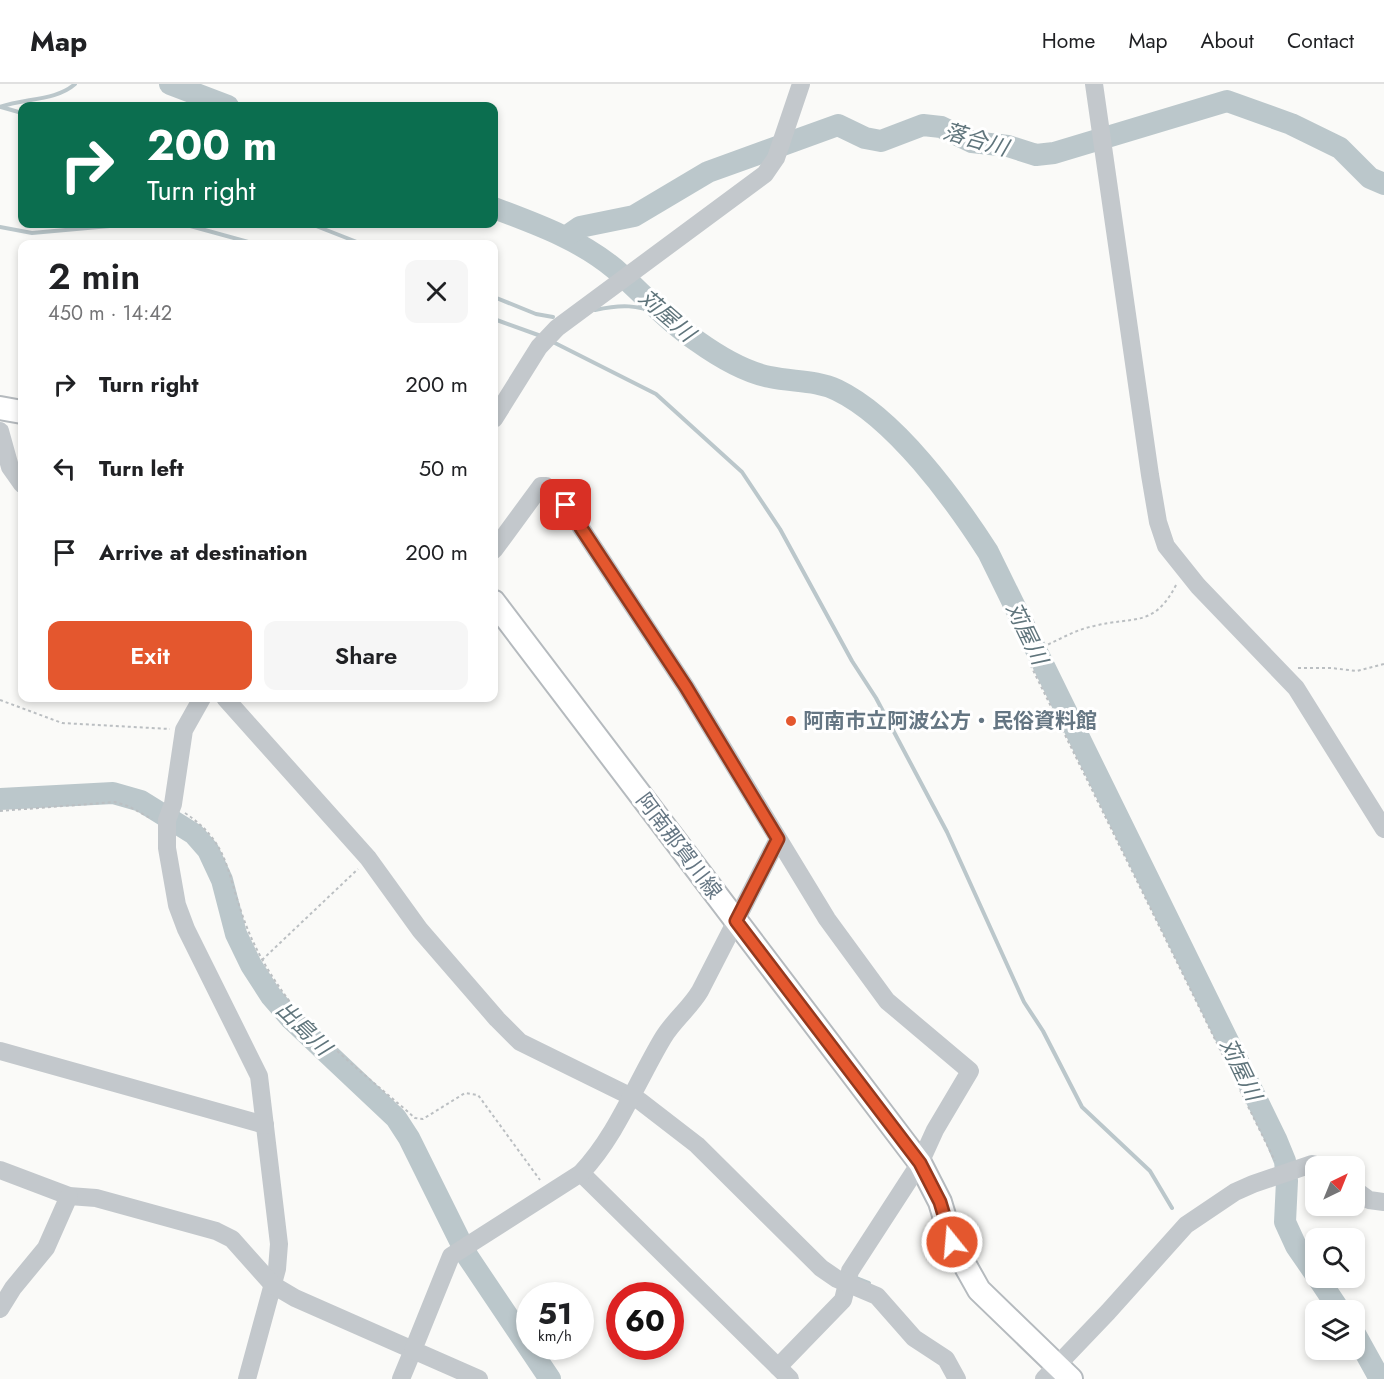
<!DOCTYPE html>
<html lang="en">
<head>
<meta charset="utf-8">
<style>
	body { margin:0; font-family:Jost,"Noto Sans JP",sans-serif; background:#f6f6f6; color:#202124; height:100vh; display:flex; flex-direction:column; font-size:22px; white-space:nowrap }
	* { box-sizing:border-box; margin:0 }
	p { font-size:20px; color:#757577 }
	.icon { flex:none; width:33px; height:33px; fill:none; stroke:currentColor; stroke-width:2; stroke-linecap:round; stroke-linejoin:round }
	.map { position:relative; flex:1; overflow:hidden }
	.details { position:absolute; left:18px; top:156px; width:480px; height:462px; display:flex; flex-direction:column; background:#fff; border-radius:12px; box-shadow:0 3px 9px #0003 }
	.details>* { flex:none }
	.banner { position:absolute; left:18px; top:18px; width:480px; height:126px; border-radius:12px; box-shadow:0 3px 9px #0003; background:#0b6e4f; color:#fff; overflow:hidden }
	.needle { width:39px; rotate:43deg }
	.buttons { position:absolute; left:1305px; top:1072px; display:grid; gap:12px }
	.buttons a { display:grid; place-items:center; width:60px; height:60px; border-radius:12px; background:#fff; box-shadow:0 3px 9px #0003; font-size:30px }
	.speed { position:absolute; left:516px; top:1198px; display:flex; gap:12px; font-size:30px; font-weight:700; text-align:center }
	.speed>* { display:grid; place-content:center; width:78px; height:78px; border-radius:50%; background:#fff; box-shadow:0 3px 9px #0003; line-height:1 }
	.speed small { font-size:15px; font-weight:400 }
	.speed .limit { border:9px solid #d22; background:#fff; color:#111 }
	.pin { position:absolute; display:grid; place-items:center; width:51px; height:51px; color:#fff; margin:-26px; border-radius:12px; box-shadow:0 3px 9px #0006 }
	.me { position:absolute; width:66px; margin:-33px; rotate:343deg; stroke-linejoin:round; filter:drop-shadow(0 0 4px #0008) }
	.turn { display:flex; align-items:center; gap:21px; height:126px; padding:0 30px; font-size:27px }
	.turn .icon { width:78px; height:78px; stroke-width:2.5 }
	.turn b { display:block; font-size:42px; line-height:51px }
	.round { display:grid; place-items:center; flex:none; width:63px; height:63px; border-radius:12px; background:#f6f6f6 }
	.headline { display:flex; align-items:center; justify-content:space-between; height:102px; padding:0 30px }
	h1 { font-size:36px; font-weight:600; line-height:45px }
	.action { display:flex; gap:12px; margin-top:auto; padding:12px 30px }
	.action a { flex:1; height:69px; border-radius:12px; background:#e4572e; color:#fff; font-size:24px; font-weight:600; line-height:69px; text-align:center }
	.action a+a { background:#f6f6f6; color:#202124 }
	ul { padding:0; list-style:none }
	li { display:flex; align-items:center; gap:18px; height:84px; padding:0 30px }
	li div { flex:1 }
	li b { display:block; font-size:22px }
	li em { font-style:normal }
	header { display:flex; align-items:center; gap:36px; box-sizing:border-box; height:84px; padding:0 30px; background:#fff; border-bottom:2px solid #e0e0e0 }
	header strong { font-size:28px }
	nav { display:flex; gap:33px; margin-inline-start:auto; font-size:21px }
	.map>svg:first-child { display:block }
	.lines { fill:none; stroke-linecap:round; stroke-linejoin:round }
	.stream { stroke:#bbc7cb; stroke-width:4 }
	.river { stroke:#bbc7cb; stroke-width:22 }
	.major-casing { stroke:#b5babe; stroke-width:26 }
	.path { stroke:#bbbfc2; stroke-width:2; stroke-dasharray:3 3; stroke-linecap:butt }
	.minor { stroke:#c3c8cc; stroke-width:18 }
	.major { stroke:#fff; stroke-width:22 }
	.route-casing { stroke:#94391e; stroke-width:15 }
	.route { stroke:#e4572e; stroke-width:10 }
	.poi-dot { fill:#e4572e; stroke:#fff; stroke-width:2 }
	.labels { text-anchor:middle; dominant-baseline:central; stroke-width:6; stroke-linejoin:round; paint-order:stroke }
	.poi-label { font-size:21px; font-weight:bold; fill:#657683; stroke:#fff; text-anchor:start }
	.street-label { font-size:21px; fill:#657683; stroke:#fff }
	.water-label { font-size:22px; font-style:italic; fill:#60757c; stroke:#fff }
</style>
</head>
<body>
<header>
<strong>Map</strong>
<nav><a>Home</a><a>Map</a><a>About</a><a>Contact</a></nav>
</header>
<div class="map">
<svg width="1384" height="1295" viewBox="0 0 1384 1295">
	<rect width="100%" height="100%" fill="#fafaf8"/>
	<g class="lines">
		<!-- stream -->
		<g class="stream">
			<path d="M0 23C24 14 56 17 75 0"/>
			<polyline points="1,23 22,29"/>
			<polyline points="183,140 256,160"/>
			<polyline points="311,140 362,160"/>
			<polyline points="0,143 32,149 132,140"/>
			<polyline points="494,213 536,230 553,233"/>
			<path d="M595 226C623 220 635 221 662 230"/>
			<polyline points="494,235 541,252"/>
			<polyline points="553,258 656,310 742,388 780,445 852,577 876,614 947,748 1024,918 1043,947 1082,1023 1150,1087 1172,1124"/>
			<polyline points="854,1193 869,1199"/>
		</g>
		<!-- river -->
		<g class="river">
			<polyline points="170,0 228,22"/>
			<path d="M494 124C536 140 579 155 615 185 642 209 667 237 697 257 718 272 744 288 770 293 793 298 816 296 837 306 895 334 954 415 988 468L1276 1055 1285 1077 1287 1097 1285 1138 1296 1162 1316 1191"/>
			<polyline points="567,152 580,143 634,132 708,88 838,41 865,54 881,57 923,41 941,43 972,58 1008,62 1036,71 1054,69 1227,17 1291,40 1340,64 1370,94 1384,100"/>
			<polyline points="0,715 113,709 141,717 194,750 208,766 222,796 236,850 251,881 271,912 291,935 396,1034 409,1054 468,1173 550,1295"/>
			<polyline points="1318,1194 1340,1227"/>
			<polyline points="1354,1248 1380,1295"/>
		</g>
		<defs>
			<g id="major">
				<polyline points="0,324 22,328"/>
				<polyline points="494,518 920,1079 940,1118 952,1158 979,1206 1071,1295"/>
			</g>
		</defs>
		<!-- major casing -->
		<use href="#major" class="major-casing"/>
		<!-- path -->
		<g class="path">
			<path d="M1176 501C1154 544 1134 532 1094 542 1078 545 1062 554 1047 561 1044 571 1036 573 1031 582L1275 1077"/>
			<polyline points="1298,584 1331,584 1357,587 1384,580"/>
			<polyline points="0,616 62,639 170,645"/>
			<polyline points="0,727 115,718 128,722 152,735"/>
			<path d="M185 729C228 758 226 785 242 830 251 857 265 883 282 907 313 952 373 997 415 1034L423 1035 465 1009 478 1011 540 1096"/>
			<polyline points="262,876 358,785"/>
		</g>
		<!-- minor -->
		<g class="minor">
			<polyline points="1094,0 1150,391 1158,438 1166,462 1198,502 1296,604 1384,745"/>
			<polyline points="494,335 539,263 557,244 765,90 776,74 801,0"/>
			<polyline points="0,347 10,383 22,400"/>
			<polyline points="494,466 541,402 546,402 566,421 686,603 827,835 887,917 970,987 935,1046 920,1079 850,1187 843,1216 778,1283"/>
			<polyline points="202,614 184,646 173,720 167,736 167,764 177,821 186,845 259,992 279,1160 277,1185 247,1295"/>
			<polyline points="225,614 368,774 420,846 497,935 520,958 640,1017 697,1061 821,1184 837,1195 877,1212 914,1254 946,1275 957,1295"/>
			<polyline points="0,967 265,1041"/>
			<polyline points="0,1086 69,1112 96,1114 216,1147 232,1155 273,1201 295,1214 413,1266 401,1295"/>
			<polyline points="581,1089 790,1295"/>
			<polyline points="1354,1105 1369,1116 1384,1118"/>
			<polyline points="0,1225 13,1204 46,1164 69,1112"/>
			<path d="M479 1295 413 1266 451 1172 581 1089C617 1051 636 999 663 954 673 937 690 924 700 907L778 755"/>
			<polyline points="1044,1295 1108,1228 1186,1141 1235,1108 1253,1100 1312,1080 1325,1083"/>
		</g>
		<!-- major -->
		<use href="#major" class="major"/>
	</g>
	<g class="lines">
		<defs>
			<polyline id="route" points="566,421 686,603 778,755 736,837 920,1079 940,1118 952,1158"/>
		</defs>
		<!-- route casing -->
		<use href="#route" class="route-casing"/>
		<!-- route -->
		<use href="#route" class="route"/>
	</g>
	<!-- markers -->
	<circle class="poi-dot" cx="791" cy="637" r="6"/>
	<g class="labels">
		<!-- poi labels -->
		<g class="poi-label">
			<text x="803" y="637">阿南市立阿波公方・民俗資料館</text>
		</g>
		<!-- street labels -->
		<g class="street-label">
			<text transform="translate(679 762) rotate(53)">阿南那賀川線</text>
		</g>
		<!-- water labels -->
		<g class="water-label">
			<text transform="translate(976 55) rotate(16)">落合川</text>
			<text transform="translate(667 231) rotate(41)">苅屋川</text>
			<text transform="translate(1027 549) rotate(64)">苅屋川</text>
			<text transform="translate(304 944) rotate(44)">出島川</text>
			<text transform="translate(1241 985) rotate(64)">苅屋川</text>
		</g>
	</g>
</svg>
<div class="buttons">
<a><svg class="needle" viewBox="-14 -14 28 28"><path d="M0-13l5 13h-10z" fill="#e53935"/><path d="M0 13l5-13h-10z" fill="#757577"/></svg></a>
<a><svg class="icon" aria-label="search" viewBox="0 0 24 24"><circle cx="10" cy="10" r="6"/><path d="M15 15l6 6"/></svg></a>
<a><svg class="icon" aria-label="layers" viewBox="0 0 24 24"><path d="M12 4l9 5-9 5-9-5zM3 14l9 5 9-5"/></svg></a>
</div>
<div class="speed"><div>51<small>km/h</small></div><div class="limit">60</div></div>
<div class="pin" style="left:566px;top:421px;background:#d93025"><svg class="icon" aria-label="arrive" viewBox="0 0 24 24"><path d="M6 21V4h12l-3 4 3 4H6"/></svg></div>
<svg class="me" style="left:952px;top:1158px" viewBox="-20 -20 40 40"><circle r="17" fill="#e4572e" stroke="#fff" stroke-width="3"/><path d="M0-11L8 9 0 5-8 9z" fill="#fff"/></svg>
<div class="banner">
<div class="turn"><svg class="icon" aria-label="right" viewBox="0 0 24 24"><path d="M7 20v-9h11M14 6l5 5-5 5"/></svg><div><b>200 m</b>Turn right</div></div>
</div>
<section class="details">
<div class="headline"><div><h1>2 min</h1><p>450 m · 14:42</p></div><a class="round"><svg class="icon" aria-label="close" viewBox="0 0 24 24"><path d="M6 6l12 12M18 6L6 18"/></svg></a></div>
<ul>
<li><svg class="icon" aria-label="right" viewBox="0 0 24 24"><path d="M7 20v-9h11M14 6l5 5-5 5"/></svg><div><b>Turn right</b></div><em>200 m</em></li>
<li><svg class="icon" aria-label="left" viewBox="0 0 24 24"><path d="M17 20v-9H6M10 6l-5 5 5 5"/></svg><div><b>Turn left</b></div><em>50 m</em></li>
<li><svg class="icon" aria-label="arrive" viewBox="0 0 24 24"><path d="M6 21V4h12l-3 4 3 4H6"/></svg><div><b>Arrive at destination</b></div><em>200 m</em></li>
</ul>
<div class="action"><a>Exit</a><a>Share</a></div>
</section>
</div>
</body>
</html>
